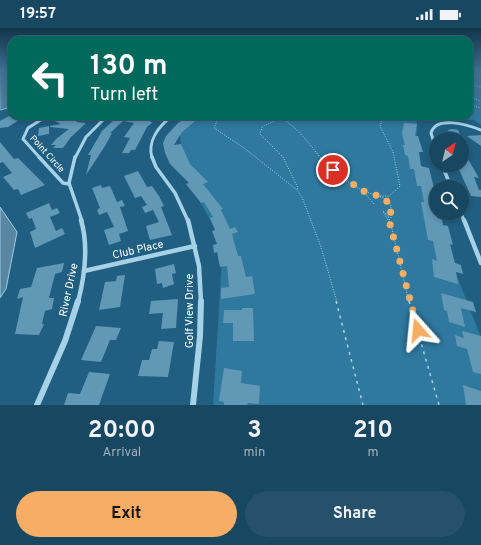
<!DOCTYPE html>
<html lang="en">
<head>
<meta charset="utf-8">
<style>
	body { margin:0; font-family:Overpass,sans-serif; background:#25516a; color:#f1f3f6; height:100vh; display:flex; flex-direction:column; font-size:15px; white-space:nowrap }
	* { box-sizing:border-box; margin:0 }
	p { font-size:13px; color:#9fb2bd }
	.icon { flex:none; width:22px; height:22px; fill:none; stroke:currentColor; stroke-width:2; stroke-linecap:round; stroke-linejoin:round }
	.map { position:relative; height:377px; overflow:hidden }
	.details { display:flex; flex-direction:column; background:#184761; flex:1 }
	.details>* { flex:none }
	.guide { position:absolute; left:8px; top:8px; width:465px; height:84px; border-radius:12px; box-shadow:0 2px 6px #0003,0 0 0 1px #365f76; background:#00695c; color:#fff; overflow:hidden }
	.needle { width:26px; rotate:35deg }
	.tools { position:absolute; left:429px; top:104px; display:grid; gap:8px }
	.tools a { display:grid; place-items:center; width:40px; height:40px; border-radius:50%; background:#184761; box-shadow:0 2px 6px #0003,0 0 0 1px #365f76; font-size:20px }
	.pin { position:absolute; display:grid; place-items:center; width:34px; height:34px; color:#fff; margin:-17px; border:2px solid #fff; border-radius:50%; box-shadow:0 1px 4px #0007 }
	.me { position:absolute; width:44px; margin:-22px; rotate:342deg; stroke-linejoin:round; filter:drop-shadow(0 0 3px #0008) }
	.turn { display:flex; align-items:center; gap:14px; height:84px; padding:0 16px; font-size:18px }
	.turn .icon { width:52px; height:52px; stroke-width:2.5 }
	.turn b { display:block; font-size:28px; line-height:34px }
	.eta { display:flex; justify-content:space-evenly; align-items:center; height:68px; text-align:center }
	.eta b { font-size:24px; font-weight:700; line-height:28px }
	.button { display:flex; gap:8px; margin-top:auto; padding:8px 16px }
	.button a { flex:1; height:46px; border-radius:24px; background:#f6ae66; color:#111; font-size:16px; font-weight:700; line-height:46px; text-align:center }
	.button a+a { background:#25516a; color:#f1f3f6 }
	.status { display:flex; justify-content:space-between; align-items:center; height:28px; padding:0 20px; background:#184761; direction:ltr }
	.status svg { height:11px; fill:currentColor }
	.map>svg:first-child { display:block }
	.green { fill:#2f789e }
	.water { fill:#5a87a0; stroke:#99cfea }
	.building { fill:#6198b6 }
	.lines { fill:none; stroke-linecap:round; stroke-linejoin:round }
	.path-far1 { stroke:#a6d2e8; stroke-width:1; stroke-dasharray:1 1.5; stroke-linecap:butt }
	.path { stroke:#a6d2e8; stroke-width:1.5; stroke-dasharray:3 4.5; stroke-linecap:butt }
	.street-far3 { stroke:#a6d2e8; stroke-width:3 }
	.street-far2 { stroke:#a6d2e8; stroke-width:3.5 }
	.street-far1 { stroke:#a6d2e8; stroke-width:4.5 }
	.street { stroke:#a6d2e8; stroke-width:6 }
	.route { stroke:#f6ae66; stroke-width:7; stroke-dasharray:0 12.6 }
	.labels { text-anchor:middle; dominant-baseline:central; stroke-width:4; stroke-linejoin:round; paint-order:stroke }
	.far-street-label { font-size:9px; fill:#fff; stroke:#205f81 }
	.street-label { font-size:11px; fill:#fff; stroke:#205f81 }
</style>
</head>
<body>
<div class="status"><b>19:57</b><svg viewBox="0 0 49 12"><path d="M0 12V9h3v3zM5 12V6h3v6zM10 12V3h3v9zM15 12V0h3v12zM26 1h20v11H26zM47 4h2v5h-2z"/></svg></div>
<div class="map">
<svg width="481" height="377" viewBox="0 0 481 377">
	<rect width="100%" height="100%" fill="#205f81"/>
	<!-- green -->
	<polygon class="green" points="469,41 481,41 481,97 474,92 417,89 416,145 481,309 481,377 213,377 223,215 183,143 179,95 191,88 469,88"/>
	<!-- water -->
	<g class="water">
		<polygon points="0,41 12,41 12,79 0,82"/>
		<polygon points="0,179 17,204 6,261 0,270"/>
	</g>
	<!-- building -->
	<g class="building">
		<polygon points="9,88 14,89 26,88 8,99 0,100 0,93"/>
		<polygon points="63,88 84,88 76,94 86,95 71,109 63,120 53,120 56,117 51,117 56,111 69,101 50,99 50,98 61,96 53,92"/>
		<polygon points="113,88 136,88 153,91 150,94 153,94 147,99 135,122 131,122 129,125 122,125 130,110 124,109 134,95 123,93 110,105 112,105 105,118 86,147 91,127 88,127 102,103 115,91 113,91"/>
		<polygon points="189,88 201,88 182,104 174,117 181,116 190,136 208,154 203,156 223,181 221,182 230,201 235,199 238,204 232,206 238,228 241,228 246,249 252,248 255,266 221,271 221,260 229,259 227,238 220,239 217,224 214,225 213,217 217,216 212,203 215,202 210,190 213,189 204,174 201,175 186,156 189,155 170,136 165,125 163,115 166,108 178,95"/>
		<polygon points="404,95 417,96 415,108 418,108 423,124 419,124 421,138 429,140 436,168 437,190 442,191 443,197 448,198 453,217 450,216 455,235 461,237 463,246 456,244 458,256 434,249 432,231 437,233 433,213 428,212 421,174 424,174 421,158 417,158 414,141 410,141 408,128 405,127 403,117 405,117 402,105"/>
		<polygon points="49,98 49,106 38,108 39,100"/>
		<polygon points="452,101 458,102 462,111 450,111 447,104 449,104 448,102"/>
		<polygon points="481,107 481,118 467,108"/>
		<polygon points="462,113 469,127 465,126 479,150 474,149 479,162 481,162 481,169 471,168 457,137 462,137"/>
		<polygon points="0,114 14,131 18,130 45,157 21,167 18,161 14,162 3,149 12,145 3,134 0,135"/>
		<polygon points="138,143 147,159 152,158 159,168 164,178 161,179 172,207 150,212 146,198 159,194 153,182 145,185 142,179 147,177 141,168 135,170 124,148"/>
		<polygon points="101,157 102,160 110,158 117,174 122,172 125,178 120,179 128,203 119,206 121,213 109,217 104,202 114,199 107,184 99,187 97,182 100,180 92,160"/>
		<polygon points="49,175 52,182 57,180 60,185 50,189 56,203 62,200 65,206 35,220 30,204 36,201 32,190 29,191 26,185"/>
		<polygon points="64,235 62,244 55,246 49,270 54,270 52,281 45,283 42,296 44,296 39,307 15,306 23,269 17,271 20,261 31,259 37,240"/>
		<polygon points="174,236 176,245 172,246 174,256 163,260 162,255 157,256 155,241"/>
		<polygon points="125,247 120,279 99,282 105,254 116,253 117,248"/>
		<polygon points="441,265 473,274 476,284 461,280 465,299 449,294 447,283 444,282"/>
		<polygon points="178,271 176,300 161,301 163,285 149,286 151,273"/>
		<polygon points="242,280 253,280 254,313 233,313 233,295 223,295 224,282 242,282"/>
		<polygon points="96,298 121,300 116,312 110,312 101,334 81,332"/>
		<polygon points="462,303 481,308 481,346 473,344 467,321 457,318 455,307 464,310"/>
		<polygon points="159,313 174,314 168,349 138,348 142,332 149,332 152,321 157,321"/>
		<polygon points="224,340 242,343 241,355 260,358 259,376 248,375 247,377 224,377 224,374 219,373"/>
		<polygon points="89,344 110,346 99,377 64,377 68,365 80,366"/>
		<polygon points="463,357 481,363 481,377 466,377"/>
	</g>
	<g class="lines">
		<!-- path-far1 -->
		<g class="path-far1">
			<polyline points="469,50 481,47"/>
			<polyline points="469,52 481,59"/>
			<polyline points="469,57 480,59"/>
			<polyline points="469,69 481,73"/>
			<polyline points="469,76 480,80"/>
			<polyline points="219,88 214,100 244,120 297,162 302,169 321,219 337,274"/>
			<polyline points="271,88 276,91 280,90"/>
			<path d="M277 88C302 100 313 124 332 142 341 151 353 156 363 163"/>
			<polyline points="384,88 380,98 393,124 400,158 387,170 391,178 391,190"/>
			<polyline points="278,91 262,99 260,106 283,129 298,160 297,162"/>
			<polyline points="380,168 388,168"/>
			<polyline points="374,176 363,163 384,170 389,176"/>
			<polyline points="390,196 383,183 388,188 391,197 409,274"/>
		</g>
		<!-- path -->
		<g class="path">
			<polyline points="336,273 363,377"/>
			<polyline points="409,273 439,377"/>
		</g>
		<!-- street-far3 -->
		<g class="street-far3">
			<path d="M436 121 431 105C436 87 468 97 481 102"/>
			<polyline points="40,130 23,111 28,100 47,88"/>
			<polyline points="75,130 86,109 107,88"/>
			<path d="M152 130C147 113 159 98 172 88"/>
		</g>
		<!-- street-far2 -->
		<g class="street-far2">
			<polyline points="39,129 63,155 69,156"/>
			<polyline points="75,129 69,155 82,193"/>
			<polyline points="152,129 156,139 175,165 188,193"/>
			<polyline points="442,137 451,159"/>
			<polyline points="461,185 464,193"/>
		</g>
		<!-- street-far1 -->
		<g class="street-far1">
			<polyline points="188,192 199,238 201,274"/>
			<polyline points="464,192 481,235"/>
			<polyline points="84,243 195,218"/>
			<path d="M78 274C85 247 89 219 81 192"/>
		</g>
		<!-- street -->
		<g class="street">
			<polyline points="37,377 65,313 78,273"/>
			<polyline points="193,377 200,308 201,273"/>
		</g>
	</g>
	<!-- sky -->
	<linearGradient id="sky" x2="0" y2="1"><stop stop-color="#123447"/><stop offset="0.44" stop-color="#3c6f92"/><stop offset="1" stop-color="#3c6f92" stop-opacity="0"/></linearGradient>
	<rect width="481" height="94" fill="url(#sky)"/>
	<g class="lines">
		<!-- route -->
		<polyline class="route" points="333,142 363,163 384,170 391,178 390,196 418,302"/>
	</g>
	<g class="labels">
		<!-- far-street labels -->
		<g class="far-street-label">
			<text transform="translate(47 126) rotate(48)">Point Circle</text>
		</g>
		<!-- street labels -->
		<g class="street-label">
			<text transform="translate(138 222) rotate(-13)">Club Place</text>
			<text transform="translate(69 262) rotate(-78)">River Drive</text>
			<text transform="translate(190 283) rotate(-90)">Golf View Drive</text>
		</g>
	</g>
</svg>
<div class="tools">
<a><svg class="needle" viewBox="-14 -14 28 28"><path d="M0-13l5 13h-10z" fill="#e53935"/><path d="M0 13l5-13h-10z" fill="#9fb2bd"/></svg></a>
<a><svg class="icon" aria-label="search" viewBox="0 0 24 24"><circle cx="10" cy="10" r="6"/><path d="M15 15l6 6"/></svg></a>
</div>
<div class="pin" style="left:333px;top:142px;background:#d93025"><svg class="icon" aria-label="arrive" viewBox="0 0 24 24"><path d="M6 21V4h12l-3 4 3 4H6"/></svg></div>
<svg class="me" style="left:418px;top:302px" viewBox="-20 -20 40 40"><path d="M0-17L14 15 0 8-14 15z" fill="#f6ae66" stroke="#fff" stroke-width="4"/></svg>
<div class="guide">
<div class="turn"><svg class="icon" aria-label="left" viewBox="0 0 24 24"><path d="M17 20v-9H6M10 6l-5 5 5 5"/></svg><div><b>130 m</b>Turn left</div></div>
</div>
</div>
<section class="details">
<div class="eta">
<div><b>20:00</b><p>Arrival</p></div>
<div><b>3</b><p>min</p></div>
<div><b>210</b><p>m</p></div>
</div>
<div class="button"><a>Exit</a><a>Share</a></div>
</section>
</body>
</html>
